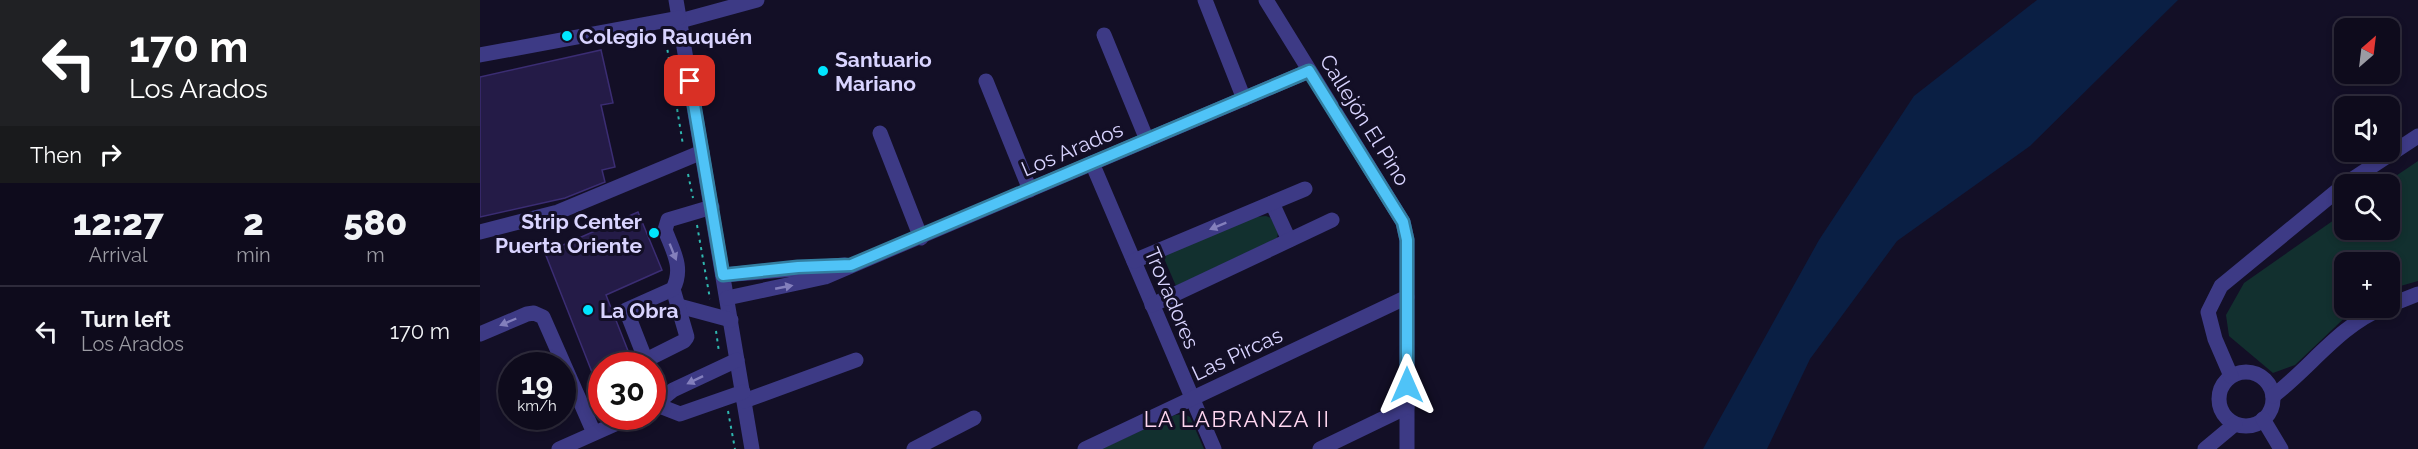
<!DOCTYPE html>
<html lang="en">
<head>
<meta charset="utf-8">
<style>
	body { margin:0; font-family:Raleway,sans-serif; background:#1c1929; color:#f1f3f6; height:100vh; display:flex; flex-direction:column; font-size:22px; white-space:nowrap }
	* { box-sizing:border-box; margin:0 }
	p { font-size:20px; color:#9b9ba3 }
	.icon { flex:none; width:33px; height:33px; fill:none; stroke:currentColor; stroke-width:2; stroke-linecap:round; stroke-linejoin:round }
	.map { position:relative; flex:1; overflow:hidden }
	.details { display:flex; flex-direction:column; background:#0e0b1c; width:480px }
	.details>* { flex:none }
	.top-card { background:#202124; color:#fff; overflow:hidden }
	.needle { width:39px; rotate:28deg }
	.buttons { position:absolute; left:1854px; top:18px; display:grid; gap:12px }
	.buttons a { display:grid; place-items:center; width:66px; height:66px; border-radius:12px; background:#0e0b1c; box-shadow:0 3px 9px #0003,0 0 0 2px #2e2b3b; font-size:30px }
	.speed { position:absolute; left:18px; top:352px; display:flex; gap:12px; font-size:30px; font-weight:700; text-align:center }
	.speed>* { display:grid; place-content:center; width:78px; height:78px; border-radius:50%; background:#0e0b1c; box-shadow:0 3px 9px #0003,0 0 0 2px #2e2b3b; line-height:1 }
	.speed small { font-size:15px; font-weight:400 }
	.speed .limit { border:9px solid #d22; background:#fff; color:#111 }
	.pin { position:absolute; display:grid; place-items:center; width:51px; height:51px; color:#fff; margin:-26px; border-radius:12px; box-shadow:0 3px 9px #0006 }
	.me { position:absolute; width:66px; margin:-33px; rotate:0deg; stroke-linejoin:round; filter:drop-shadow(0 0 4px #0008) }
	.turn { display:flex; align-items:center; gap:21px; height:126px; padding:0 30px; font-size:27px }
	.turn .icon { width:78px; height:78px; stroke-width:2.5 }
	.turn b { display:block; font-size:42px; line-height:51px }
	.then { display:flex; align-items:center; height:57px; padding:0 30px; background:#0003; gap:12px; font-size:22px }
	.eta { display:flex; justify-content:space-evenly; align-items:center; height:102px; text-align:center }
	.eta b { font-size:36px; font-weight:800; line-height:42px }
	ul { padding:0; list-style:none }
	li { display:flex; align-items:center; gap:18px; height:90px; padding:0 30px; border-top:2px solid #2e2b3b }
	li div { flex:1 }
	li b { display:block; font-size:22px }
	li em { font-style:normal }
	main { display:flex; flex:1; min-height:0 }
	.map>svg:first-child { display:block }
	.green { fill:#12302f }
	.water { fill:#0a1f44 }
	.building { fill:#241b47; stroke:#3b2d73; stroke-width:1.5 }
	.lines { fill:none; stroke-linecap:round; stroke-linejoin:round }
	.path { stroke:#2fb8b0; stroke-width:2; stroke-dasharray:3 4.5; stroke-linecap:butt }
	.minor { stroke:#3d3a85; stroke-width:15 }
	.oneway { fill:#837fbc }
	.route-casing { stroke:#337fa1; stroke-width:15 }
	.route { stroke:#4fc3f7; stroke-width:10 }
	.poi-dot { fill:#00e5ff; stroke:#130f26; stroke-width:2 }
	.labels { text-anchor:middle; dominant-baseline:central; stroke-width:6; stroke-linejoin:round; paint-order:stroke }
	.poi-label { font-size:21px; font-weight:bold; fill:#d9d4ff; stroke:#130f26; text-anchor:start }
	.street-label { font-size:21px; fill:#d9d4ff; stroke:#130f26 }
	.neighbourhood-label { font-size:22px; letter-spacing:1.5px; fill:#ffd6f0; stroke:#130f26 }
</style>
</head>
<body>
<main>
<section class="details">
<div class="top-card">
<div class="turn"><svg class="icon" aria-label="left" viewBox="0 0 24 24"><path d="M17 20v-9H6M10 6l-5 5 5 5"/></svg><div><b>170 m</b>Los Arados</div></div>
<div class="then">Then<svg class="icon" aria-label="right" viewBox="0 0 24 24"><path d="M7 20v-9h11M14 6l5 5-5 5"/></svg></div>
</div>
<div class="eta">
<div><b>12:27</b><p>Arrival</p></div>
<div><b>2</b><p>min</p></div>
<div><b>580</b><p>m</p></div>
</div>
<ul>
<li><svg class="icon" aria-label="left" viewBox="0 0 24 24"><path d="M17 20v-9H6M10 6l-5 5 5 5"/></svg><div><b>Turn left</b><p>Los Arados</p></div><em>170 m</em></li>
</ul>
</section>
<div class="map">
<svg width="1938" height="449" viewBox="0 0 1938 449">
	<rect width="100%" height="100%" fill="#130f26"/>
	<!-- green -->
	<g class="green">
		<polygon points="1938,161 1938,281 1910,289 1910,262 1864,262 1864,308 1875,308 1815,365 1793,373 1749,336 1746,315 1764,283 1864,213 1864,230 1910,230 1910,184 1904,184"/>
		<polygon points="786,216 791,218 798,233 797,238 696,286 683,256 775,217"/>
		<polygon points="704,414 710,417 724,449 621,449 695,415"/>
	</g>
	<!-- water -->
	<polygon class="water" points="1557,0 1698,0 1550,146 1417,241 1330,359 1287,449 1223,449 1339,240 1434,96"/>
	<!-- building -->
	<g class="building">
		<polygon points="121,50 133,103 121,105 135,167 122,170 125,182 85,198 0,217 0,77"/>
		<polygon points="158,212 182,270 126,295 154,366 122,366 121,395 65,253"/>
	</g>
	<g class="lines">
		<!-- path -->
		<g class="path">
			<polyline points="185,35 203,145"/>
			<polyline points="208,174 213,198"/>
			<polyline points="217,225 230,299"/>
			<polyline points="236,331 239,352"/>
			<polyline points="248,411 255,449"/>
		</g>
		<!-- minor -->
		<g class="minor">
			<polyline points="196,0 272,449"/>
			<polyline points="725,0 764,99"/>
			<polyline points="786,0 923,222 927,240 927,449"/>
			<polyline points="200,21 277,0"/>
			<polyline points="624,35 667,140"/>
			<polyline points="0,55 199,18"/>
			<polyline points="506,81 550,190"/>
			<polyline points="400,133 441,238"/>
			<polyline points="612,163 734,449"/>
			<polyline points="1865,184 1938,136"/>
			<polyline points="792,203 809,240"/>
			<polyline points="0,232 78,212 222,152"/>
			<polyline points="654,261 825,189"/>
			<polyline points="243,275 365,265"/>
			<polyline points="247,298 345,277 829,71"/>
			<polyline points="672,305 852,220"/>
			<polyline points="1910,305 1938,294"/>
			<polyline points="199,306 251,320"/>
			<polyline points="0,334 47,314 54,313 63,317 114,433"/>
			<polyline points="166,360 204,341 207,337 193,289"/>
			<path d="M168 366 146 310 193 289C204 268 193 251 185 230L188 220 232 207"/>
			<circle cx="1766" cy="399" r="27"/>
			<polyline points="1751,376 1735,339 1728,312 1741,286 1864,185"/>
			<polyline points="172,387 177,405"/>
			<path d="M1793 396C1830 368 1860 325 1903 308"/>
			<polyline points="264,401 376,360"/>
			<polyline points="177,405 200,414 263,392"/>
			<polyline points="172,407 193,390 257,360"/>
			<polyline points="1783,419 1801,449"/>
			<polyline points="79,449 151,417"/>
			<polyline points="434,449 494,418"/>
			<polyline points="605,449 927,297"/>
			<polyline points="840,449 927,407"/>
			<polyline points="1725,449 1755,424"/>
		</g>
	</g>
	<!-- one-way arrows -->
	<defs><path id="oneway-solid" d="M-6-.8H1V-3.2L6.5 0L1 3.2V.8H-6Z" transform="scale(1.5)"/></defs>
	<g class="oneway">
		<use href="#oneway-solid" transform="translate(738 226) rotate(158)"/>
		<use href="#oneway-solid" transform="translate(193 252) rotate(68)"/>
		<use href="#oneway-solid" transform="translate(304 287) rotate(-11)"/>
		<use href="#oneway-solid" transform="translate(28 322) rotate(157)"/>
		<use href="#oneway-solid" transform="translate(215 380) rotate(154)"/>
	</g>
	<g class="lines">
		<defs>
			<polyline id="route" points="210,81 243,275 318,267 371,265 829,71 923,222 927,240 927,385"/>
		</defs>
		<!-- route casing -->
		<use href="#route" class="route-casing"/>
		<!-- route -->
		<use href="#route" class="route"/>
	</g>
	<!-- markers -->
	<g class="poi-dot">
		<circle cx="87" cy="36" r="6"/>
		<circle cx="343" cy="71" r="6"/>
		<circle cx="174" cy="233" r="6"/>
		<circle cx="108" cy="310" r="6"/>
	</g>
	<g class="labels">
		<!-- poi labels -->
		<g class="poi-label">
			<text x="99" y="36">Colegio Rauquén</text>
			<text x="355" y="59">Santuario<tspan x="355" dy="24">Mariano</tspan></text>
			<text x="162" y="221" text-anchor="end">Strip Center<tspan x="162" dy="24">Puerta Oriente</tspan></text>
			<text x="120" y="310">La Obra</text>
		</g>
		<!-- street labels -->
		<g class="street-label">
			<text transform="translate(885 120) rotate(58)">Callejón El Pino</text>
			<text transform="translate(592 149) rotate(-23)">Los Arados</text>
			<text transform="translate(692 298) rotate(67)">Trovadores</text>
			<text transform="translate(757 354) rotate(-25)">Las Pircas</text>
		</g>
		<!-- neighbourhood labels -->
		<g class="neighbourhood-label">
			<text x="757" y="419">LA LABRANZA II</text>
		</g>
	</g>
</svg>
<div class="buttons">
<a><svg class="needle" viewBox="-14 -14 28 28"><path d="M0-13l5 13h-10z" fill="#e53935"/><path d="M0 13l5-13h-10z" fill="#9b9ba3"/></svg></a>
<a><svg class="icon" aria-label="sound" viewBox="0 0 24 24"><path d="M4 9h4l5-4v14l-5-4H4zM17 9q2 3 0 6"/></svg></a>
<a><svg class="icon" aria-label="search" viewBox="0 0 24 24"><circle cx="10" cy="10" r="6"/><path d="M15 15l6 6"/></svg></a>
<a>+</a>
</div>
<div class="speed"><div>19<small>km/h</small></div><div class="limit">30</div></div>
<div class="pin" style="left:210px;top:81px;background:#d93025"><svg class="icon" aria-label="arrive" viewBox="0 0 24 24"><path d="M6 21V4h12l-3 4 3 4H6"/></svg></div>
<svg class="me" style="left:927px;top:385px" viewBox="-20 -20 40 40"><path d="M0-17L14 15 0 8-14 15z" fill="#4fc3f7" stroke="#fff" stroke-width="4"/></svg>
</div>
</main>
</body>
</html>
